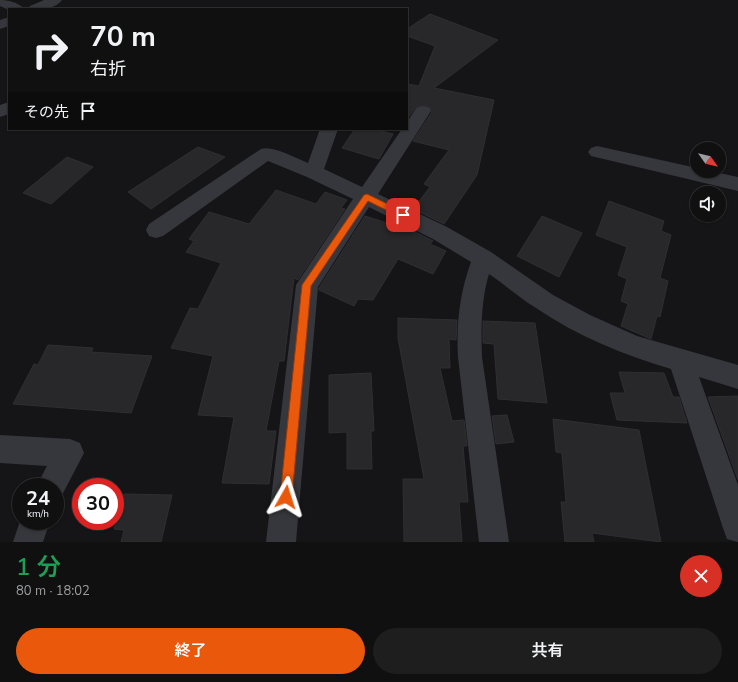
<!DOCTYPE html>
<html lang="ja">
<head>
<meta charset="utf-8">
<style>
	body { margin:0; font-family:"Nunito Sans","Noto Sans JP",sans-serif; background:#1e1e1f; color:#f1f3f6; height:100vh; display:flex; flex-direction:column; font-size:15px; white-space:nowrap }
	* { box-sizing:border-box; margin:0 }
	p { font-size:13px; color:#9c9d9f }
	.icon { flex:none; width:22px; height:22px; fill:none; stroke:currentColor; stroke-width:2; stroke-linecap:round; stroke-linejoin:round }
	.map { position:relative; height:542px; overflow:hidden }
	.side { display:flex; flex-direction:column; background:#101011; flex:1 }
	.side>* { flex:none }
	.guide { position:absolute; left:8px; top:8px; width:400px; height:122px; border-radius:0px; box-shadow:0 1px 3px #0004,0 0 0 1px #303031; background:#101011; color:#f1f3f6; overflow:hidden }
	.needle { width:26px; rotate:124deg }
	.fabs { position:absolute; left:690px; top:142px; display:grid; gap:8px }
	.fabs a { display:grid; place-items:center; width:36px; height:36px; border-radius:50%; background:#101011; box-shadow:0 1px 3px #0004,0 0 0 1px #303031; font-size:20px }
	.speed { position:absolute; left:12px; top:478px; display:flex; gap:8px; font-size:20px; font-weight:700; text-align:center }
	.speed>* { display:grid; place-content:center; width:52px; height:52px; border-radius:50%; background:#101011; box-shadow:0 1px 3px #0004,0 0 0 1px #303031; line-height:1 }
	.speed small { font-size:10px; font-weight:400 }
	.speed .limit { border:6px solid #d22; background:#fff; color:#111 }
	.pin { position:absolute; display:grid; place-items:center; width:34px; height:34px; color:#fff; margin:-17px; border-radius:8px; box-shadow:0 2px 6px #0006 }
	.me { position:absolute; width:44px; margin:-22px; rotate:6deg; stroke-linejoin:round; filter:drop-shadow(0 0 3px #0008) }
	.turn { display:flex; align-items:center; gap:14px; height:84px; padding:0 16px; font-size:18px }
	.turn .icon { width:52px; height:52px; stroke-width:2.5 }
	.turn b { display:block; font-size:28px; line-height:34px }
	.then { display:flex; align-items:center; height:38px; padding:0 16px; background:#0003; gap:8px; font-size:15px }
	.round { display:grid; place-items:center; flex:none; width:42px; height:42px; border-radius:21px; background:#1e1e1f }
	.overview { display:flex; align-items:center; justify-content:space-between; height:68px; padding:0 16px }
	h1 { font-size:24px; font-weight:600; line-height:30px; color:#1e9e55 }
	.cta { display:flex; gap:8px; margin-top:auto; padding:8px 16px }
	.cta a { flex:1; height:46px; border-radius:24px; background:#ea580c; color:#fff; font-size:16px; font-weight:600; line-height:46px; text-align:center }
	.cta a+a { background:#1e1e1f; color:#f1f3f6 }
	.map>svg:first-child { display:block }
	.building { fill:#28282b; stroke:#2f2f33 }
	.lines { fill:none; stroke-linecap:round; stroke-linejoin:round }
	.minor { fill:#36373c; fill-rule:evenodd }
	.route { fill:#ea580c; stroke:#983908 }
</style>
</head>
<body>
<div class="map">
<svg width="738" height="542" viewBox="0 0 738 542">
	<rect width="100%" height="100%" fill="#151517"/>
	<!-- building -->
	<g class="building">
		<polygon points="430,14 498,40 434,88 494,100 477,175 444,224 413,209 430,187 424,184 449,150 413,141 432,112 429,106 417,106 407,119 407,84 419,86 435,46 407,36 407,29"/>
		<polygon points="355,129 373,129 393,134 379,159 342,148"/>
		<polygon points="198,147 225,157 151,209 128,192"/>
		<polygon points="67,157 93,167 51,204 23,193"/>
		<polygon points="276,190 316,204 325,192 347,200 341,208 345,209 298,280 294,278 284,361 279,361 266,431 276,431 269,484 222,483 234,417 198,415 213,356 171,348 190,308 198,309 221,263 186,252 194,241 189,239 209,212 249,224"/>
		<polygon points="609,201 664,221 661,231 671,235 660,278 668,281 660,317 657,316 651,339 621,326 628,304 621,301 627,279 618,275 627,247 596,235"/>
		<polygon points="365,216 400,227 401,225 433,241 430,244 446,251 433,274 398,259 373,300 358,299 354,306 319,290 319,288"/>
		<polygon points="542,216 582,233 559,277 517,256"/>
		<polygon points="398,318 457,320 456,340 449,339 450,368 440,368 452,421 464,420 467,446 463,446 468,502 459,502 462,542 404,542 403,479 424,479 398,338"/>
		<polygon points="483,321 535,323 547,403 498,399 494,344 483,343"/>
		<polygon points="48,345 93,348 91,352 152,356 131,413 13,404 34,364 38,365"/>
		<polygon points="619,372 664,373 673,397 679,397 687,423 617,420 610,393 625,393"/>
		<polygon points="371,373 374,431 371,431 372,469 347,469 347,432 329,433 329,375"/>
		<polygon points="738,396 738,480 708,397"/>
		<polygon points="507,415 514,442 496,444 492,416"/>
		<polygon points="553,419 639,430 661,542 592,533 594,542 565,542 561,502 566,502 562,453 556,452"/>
		<polygon points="124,494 172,495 161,542 121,542 124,530 114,529"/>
	</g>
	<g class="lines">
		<!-- minor -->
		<g class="minor">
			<path d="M0 0C8 0 18 2 24 9L9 10 0 6Z"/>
			<path d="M44 0H62C55 10 39 9 28 9L30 6Z"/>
			<polygon points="9,17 9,26 0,29 0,20"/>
			<polygon points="9,102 9,114 0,117 0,105"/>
			<path d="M423 106 429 107 431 111 378 194 447 227 491 252 553 295 590 315 637 336 738 365V389L699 377 738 485V542L727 539 723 528 671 369C624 355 577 336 536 308 520 298 505 285 489 274 481 300 481 330 482 357L509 542H479L458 357C456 324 460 292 471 262L433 239 369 207 318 287 296 542H266L296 285 353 199 307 177 268 161 163 236 156 238 149 236 146 230 149 224 261 149C273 145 295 158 308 163L320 129H338L324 169 362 187 402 129H407V122L417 107Z"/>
			<polygon points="597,146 697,168 697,171 710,171 738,177 738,191 591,156 588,152 591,148"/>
			<polygon points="0,435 70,439 80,443 84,453 61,497 55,500 55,487 36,487 47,466 0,463"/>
			<polygon points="21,518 21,521 50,521 43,542 13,542"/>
		</g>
	</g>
	<!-- route -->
	<polygon class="route" points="367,194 406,213 408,215 406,217 400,217 368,201 311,286 292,497 290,501 286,503 281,501 280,497 302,285 364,195"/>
</svg>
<div class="fabs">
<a><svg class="needle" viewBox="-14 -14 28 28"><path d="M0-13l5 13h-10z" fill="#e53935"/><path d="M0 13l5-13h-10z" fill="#9c9d9f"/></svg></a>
<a><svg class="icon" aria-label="sound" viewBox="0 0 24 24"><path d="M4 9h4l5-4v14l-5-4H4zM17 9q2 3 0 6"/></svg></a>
</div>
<div class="speed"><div>24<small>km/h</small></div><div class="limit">30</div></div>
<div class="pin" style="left:403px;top:215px;background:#d93025"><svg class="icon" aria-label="arrive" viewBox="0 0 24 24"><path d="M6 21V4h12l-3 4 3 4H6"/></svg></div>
<svg class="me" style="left:286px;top:497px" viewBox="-20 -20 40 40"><path d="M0-17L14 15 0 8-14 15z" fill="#ea580c" stroke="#fff" stroke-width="4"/></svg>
<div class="guide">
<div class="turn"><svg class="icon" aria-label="right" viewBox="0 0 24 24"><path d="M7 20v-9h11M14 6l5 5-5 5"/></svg><div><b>70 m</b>右折</div></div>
<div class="then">その先<svg class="icon" aria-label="arrive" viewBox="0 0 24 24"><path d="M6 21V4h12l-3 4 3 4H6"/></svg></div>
</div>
</div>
<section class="side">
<div class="overview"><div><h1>1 分</h1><p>80 m · 18:02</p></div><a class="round" style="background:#d93025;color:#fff"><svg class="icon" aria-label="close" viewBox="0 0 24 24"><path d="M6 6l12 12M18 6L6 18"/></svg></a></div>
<div class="cta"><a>終了</a><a>共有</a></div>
</section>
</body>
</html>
